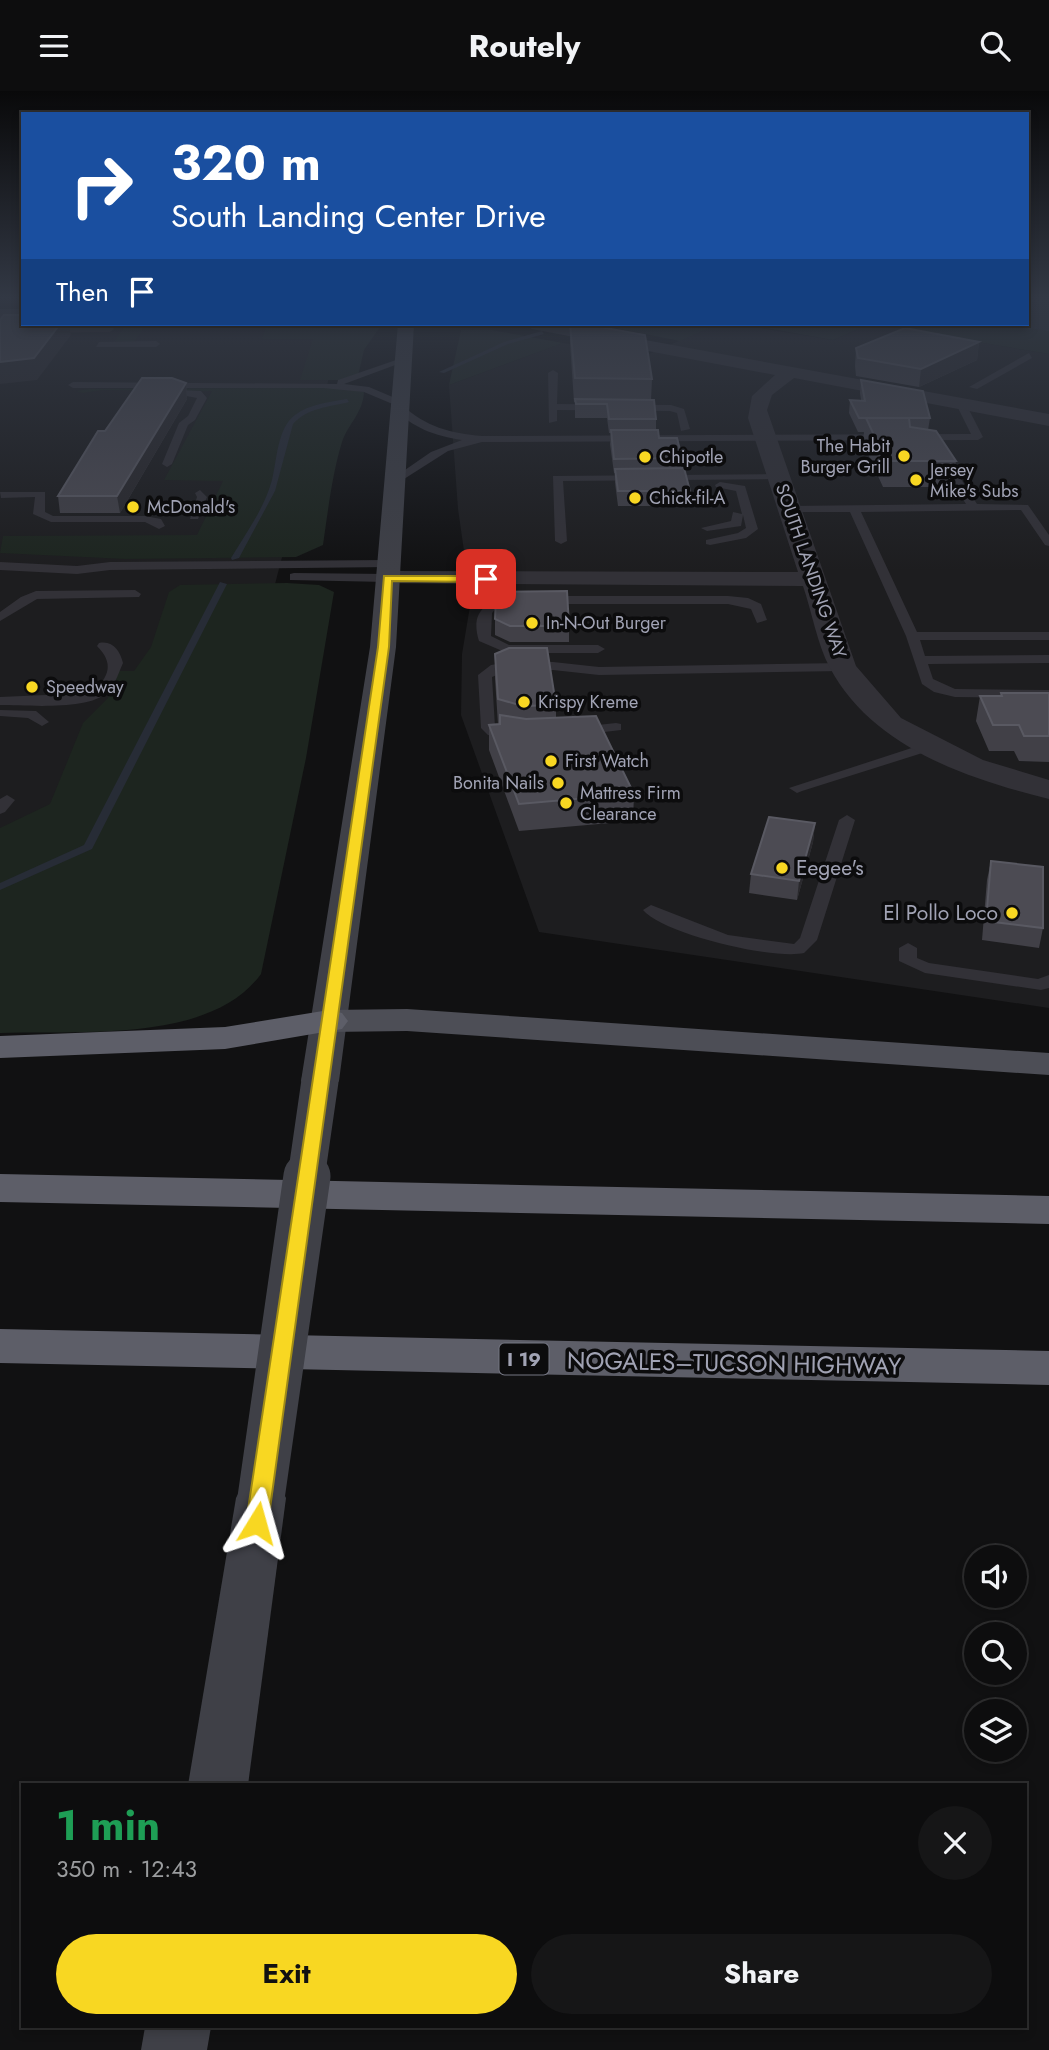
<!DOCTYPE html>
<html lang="en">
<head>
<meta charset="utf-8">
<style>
	body { margin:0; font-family:Jost,sans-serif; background:#161617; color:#f1f3f6; height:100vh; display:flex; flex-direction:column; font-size:26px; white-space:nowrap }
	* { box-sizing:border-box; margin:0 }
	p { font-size:23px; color:#9a9c9e }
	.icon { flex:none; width:38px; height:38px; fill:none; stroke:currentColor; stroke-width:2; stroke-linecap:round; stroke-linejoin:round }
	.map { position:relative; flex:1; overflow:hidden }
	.details { position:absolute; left:21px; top:1692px; width:1006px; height:245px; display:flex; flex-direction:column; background:#0d0d0e; border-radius:0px; box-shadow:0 4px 10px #0003,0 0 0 2px #2d2d2e }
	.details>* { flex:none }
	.top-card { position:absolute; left:21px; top:21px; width:1008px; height:214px; border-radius:0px; box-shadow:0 4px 10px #0003,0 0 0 2px #2d2d2e; background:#1a4fa0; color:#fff; overflow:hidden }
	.fabs { position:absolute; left:964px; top:1454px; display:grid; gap:14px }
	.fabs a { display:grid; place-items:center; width:63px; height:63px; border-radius:50%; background:#0d0d0e; box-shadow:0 4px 10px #0003,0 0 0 2px #2d2d2e; font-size:35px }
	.pin { position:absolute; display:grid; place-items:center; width:60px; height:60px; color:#fff; margin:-30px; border-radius:14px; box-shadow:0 4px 10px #0006 }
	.me { position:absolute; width:77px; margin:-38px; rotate:8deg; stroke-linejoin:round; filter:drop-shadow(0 0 5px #0008) }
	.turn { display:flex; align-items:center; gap:24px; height:147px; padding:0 35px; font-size:32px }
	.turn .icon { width:91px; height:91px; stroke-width:2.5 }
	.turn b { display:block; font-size:49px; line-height:60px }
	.then { display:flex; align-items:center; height:66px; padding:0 35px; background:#0003; gap:14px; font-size:26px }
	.round { display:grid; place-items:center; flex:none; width:74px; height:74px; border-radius:37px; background:#161617 }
	.summary { display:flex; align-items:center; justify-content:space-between; height:119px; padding:0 35px }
	h1 { font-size:42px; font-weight:700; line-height:52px; color:#1e9e55 }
	.primary-button { display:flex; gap:14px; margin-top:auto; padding:14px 35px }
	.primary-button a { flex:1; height:80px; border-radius:42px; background:#f8d722; color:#111; font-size:28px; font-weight:700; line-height:80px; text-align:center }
	.primary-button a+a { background:#161617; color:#f1f3f6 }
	header { display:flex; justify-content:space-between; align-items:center; height:91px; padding:0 35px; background:#0d0d0e; font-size:32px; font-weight:700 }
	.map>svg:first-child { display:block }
	.built { fill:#1d1d1f }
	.green { fill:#1d251f }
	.water { fill:#272c36 }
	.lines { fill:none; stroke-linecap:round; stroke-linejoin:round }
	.stream { fill:#272c36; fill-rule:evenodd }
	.service { fill:#323137; fill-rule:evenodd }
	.minor { fill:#323137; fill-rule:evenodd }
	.tertiary { fill:#323137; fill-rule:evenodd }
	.secondary { fill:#3f4047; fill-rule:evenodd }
	.primary { fill:#4d4e56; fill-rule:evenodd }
	.motorway { fill:#5d5e68; fill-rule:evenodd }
	.secondary-bridge-far1 { stroke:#3f4047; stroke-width:37 }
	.secondary-bridge { stroke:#3f4047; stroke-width:47 }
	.wall { fill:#414047 }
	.shaded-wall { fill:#2a292d }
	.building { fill:#4c4b53; stroke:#595962; stroke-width:2 }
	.route { fill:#f8d722; stroke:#a18c16; stroke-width:2 }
	.poi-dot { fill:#f8d722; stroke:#0c0c0d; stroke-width:2.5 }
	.labels { text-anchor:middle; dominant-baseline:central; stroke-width:7; stroke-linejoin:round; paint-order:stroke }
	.far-poi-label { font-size:18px; fill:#a1a3b4; stroke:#0c0c0d; text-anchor:start }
	.far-street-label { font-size:18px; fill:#a1a3b4; stroke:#0c0c0d }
	.shield { fill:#0c0c0d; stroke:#747682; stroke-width:2 }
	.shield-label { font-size:19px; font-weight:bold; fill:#a1a3b4 }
	.poi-label { font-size:21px; fill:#a1a3b4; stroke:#0c0c0d; text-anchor:start }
	.near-street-label { font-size:24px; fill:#a1a3b4; stroke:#0c0c0d }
</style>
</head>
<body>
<header><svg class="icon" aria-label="menu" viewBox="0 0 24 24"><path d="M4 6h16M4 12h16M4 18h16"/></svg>Routely<svg class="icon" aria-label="search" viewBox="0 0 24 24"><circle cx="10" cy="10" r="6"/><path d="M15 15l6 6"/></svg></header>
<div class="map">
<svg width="1049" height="1959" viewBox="0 0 1049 1959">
	<rect width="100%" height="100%" fill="#111112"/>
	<!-- built -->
	<g class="built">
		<polygon points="0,233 342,237 184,841 0,864"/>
		<polygon points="735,233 833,249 870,233 1049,263 1049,917 539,841 461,624 462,563 471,509 458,418 449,294 563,252 644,265 716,234"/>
	</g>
	<!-- green -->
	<g class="green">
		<polygon points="1027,206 1049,206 1049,263 870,233 833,249 744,233 1027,233"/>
		<polygon points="126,233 375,233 380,236 364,259 358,285 341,289 300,289 313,248 262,248 266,236 145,235 134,251 115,250"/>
		<polygon points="595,233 735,233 716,234 680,250"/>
		<polygon points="461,239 492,239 563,252 449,294"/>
		<path d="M346 297 364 301C363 322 348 333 342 351 332 384 328 420 323 454L296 466 126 468 0 462 3 445 197 444 223 390 164 389 212 300 102 299 83 302 76 300 89 298Z"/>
		<path d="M287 492 319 494 334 501 306 667 261 883C210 953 79 939 0 942V737L50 713 83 632 108 607 119 580H134L151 556 169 501 180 494Z"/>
	</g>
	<!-- water -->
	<polygon class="water" points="1027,206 1049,206 1049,240 999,233 1027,233"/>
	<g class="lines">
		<!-- stream -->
		<g class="stream">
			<polygon points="542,240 544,243 508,253 444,282 439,281 504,251"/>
			<path d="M347 308 349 311C329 316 307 317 293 333L275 400 239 467 232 469 231 467C246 442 264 418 272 389 277 370 277 337 295 324 309 313 330 311 347 308Z"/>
			<polygon points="220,491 227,493 92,758 0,799 0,792 84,754"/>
		</g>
		<!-- service -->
		<g class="service">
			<polygon points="0,236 110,235 114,238 110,241 0,242"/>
			<polygon points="99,251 156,250 160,253 156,256 96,256"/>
			<polygon points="1029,262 1032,267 977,298 969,296"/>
			<path d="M399 268 406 270 344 293 369 296 402 310V314C426 336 450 342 482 345L971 343 956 313 961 310 966 313 983 346 978 349 482 351 448 360 393 395 389 394V390L431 361 462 349C435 345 412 337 393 316L395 314 364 301 323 297H73L68 294 73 291 337 293 338 289Z"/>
			<polygon points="553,279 558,282 557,313 671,314 684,318 690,338 681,340 677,322 670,320 557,319 557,330 549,332 548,282"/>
			<polygon points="176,299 201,300 207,307 195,329 188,334 172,373 167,376 162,373 179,332 188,325 197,307 176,303"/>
			<polygon points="940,361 944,362 977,413 1028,414 1049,444 1049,455 1045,454 1021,419 861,421 917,541 1049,541 1049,549 920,549 925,565 1049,564 1049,572 928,573 933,588 955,598 1049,599 1049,607 955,606 934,601 922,593 906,545 850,421 790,421 784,418 790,415 966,413 935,364"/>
			<polygon points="779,383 783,384 783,388 563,390 567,450 561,453 555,450 553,385"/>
			<polygon points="720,391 745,395 758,438 746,447 710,454 706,453 706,449 738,442 746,437 743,424 741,435 707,440 701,437 731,430 733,421 742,423 736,400 716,396 715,394"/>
			<polygon points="200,399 207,406 198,428 190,428 197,406 195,402"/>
			<polygon points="0,401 45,401 45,421 53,425 145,425 161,428 165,435 159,438 145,431 51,431 33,423 35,406 1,407"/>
			<polygon points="388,469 392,470 392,476 110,479 77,483 0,479 0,471 77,475 110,471"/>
			<polygon points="294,482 387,483 393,487 387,491 290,489 290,483"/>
			<polygon points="135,499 141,503 139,506 37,508 0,530 0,521 21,506 36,500"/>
			<path d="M516 505H728L748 507 761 513 767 529 757 532 751 518 728 513H516L498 515 492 522 491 545 509 554H598L605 558 598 562H507L479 550C469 518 489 509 516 505Z"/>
			<path d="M99 552C113 549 120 560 123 572 119 581 115 594 108 601 88 620 27 614 0 614V606L91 602C110 586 114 572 97 555Z"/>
			<polygon points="509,571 553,571 599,576 843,572 850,576 843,580 599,584 553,579 509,579 492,586 495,636 519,642 521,645 514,649 488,644 481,637 478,584 491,574"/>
			<polygon points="0,619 36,620 49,631 42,635 28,627 0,625"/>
			<polygon points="616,632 621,633 621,639 579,644 572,640 579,636"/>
			<polygon points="930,651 935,652 935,658 802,700 797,702 789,697"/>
			<polygon points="7,704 15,709 5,721 0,723 0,708"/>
			<path d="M847 724 855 729 817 849 804 862C773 869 663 843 643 819L651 814 728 844 794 853 800 847 839 729Z"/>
			<polygon points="908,852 917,857 917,867 929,872 1038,888 1049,884 1049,897 1041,899 925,882 899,870 899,857"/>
		</g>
		<!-- minor -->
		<path class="minor" d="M524 233H558L1049 323V335L794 287 772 304 767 319 856 575 901 627 983 669 1049 689V708C968 688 872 656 830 577 817 553 812 521 803 495L378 492 375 487 378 482 387 480 798 481 748 327 752 305 775 284 532 238Z"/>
		<!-- tertiary -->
		<rect class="tertiary" x="0" y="218" width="23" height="10"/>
		<!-- secondary -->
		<g class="secondary">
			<polygon points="398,233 414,233 396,556 339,990 334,998 320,1002 306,998 301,990 370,556"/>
			<polygon points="261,1387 279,1393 286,1407 248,1694 188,1694 236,1407 243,1393"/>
			<polygon points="145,1936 211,1936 207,1959 141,1959"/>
		</g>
		<!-- primary -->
		<polygon class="primary" points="407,918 1049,962 1049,984 407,940 329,941 316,938 310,930 316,922 329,919"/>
		<!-- motorway -->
		<g class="motorway">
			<polygon points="329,919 342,922 348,930 342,938 225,958 0,967 0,945 225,936"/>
			<polygon points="0,1083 1049,1105 1049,1133 0,1111"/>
			<polygon points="0,1238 1049,1260 1049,1294 0,1272"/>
		</g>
		<!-- secondary-bridge-far1 -->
		<polyline class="secondary-bridge-far1" points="306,1087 320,990"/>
		<!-- secondary-bridge -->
		<polyline class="secondary-bridge" points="261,1407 307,1085"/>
	</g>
	<!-- wall -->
	<g class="wall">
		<polygon points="570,233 652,288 651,309 656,328 656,339 659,347 682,367 681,377 690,400 689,415 618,415 615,392 615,382 614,382 610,353 611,342 609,342 607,327 575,327 575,311 574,311 570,252"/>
		<polygon points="979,251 977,269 919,296 856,285 855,275 856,257"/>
		<polygon points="861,289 930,327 928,339 956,370 952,396 883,396 863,352 864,341 858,341 849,322 850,309 861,309 860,302"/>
		<polygon points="186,292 187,308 120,422 60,422 58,405 105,340"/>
		<polygon points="495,528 569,535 569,551 510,551 495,544"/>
		<polygon points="495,563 556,614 556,627 634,703 633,730 519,740 489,659 489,634 498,633 495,588"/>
		<polygon points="1001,602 1049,602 1049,671 1019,670 1014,660 989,660 976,630 980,605 1000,605"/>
		<polygon points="815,732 813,751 797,809 749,802 751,783"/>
		<polygon points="991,770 1043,837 1039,857 982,849 987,789"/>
	</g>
	<!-- shaded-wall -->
	<g class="shaded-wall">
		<polygon points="60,233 69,233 71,244 37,289 0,293 0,271"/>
		<polygon points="979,251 977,269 919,296 921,278"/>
		<polygon points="186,292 187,308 120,422 117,405"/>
		<polygon points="815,732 813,751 797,809 799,790"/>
	</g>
	<!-- building -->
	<g class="building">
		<polygon points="4,224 23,224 23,233 60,233 34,267 0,271 0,229"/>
		<polygon points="570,233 584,233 645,244 652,288 575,287"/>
		<polygon points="905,237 979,251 921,278 858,267 856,257"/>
		<polygon points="142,287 172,287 186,292 117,405 58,405 98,340 105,340"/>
		<polygon points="861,289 923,300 930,327 859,327 850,309 865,310"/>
		<polygon points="575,308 654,309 656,328 609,328 607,313 576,313"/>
		<polygon points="866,327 909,327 910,336 936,340 956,370 886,370"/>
		<polygon points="611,339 658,339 659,347 677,347 682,367 614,368"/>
		<polygon points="684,377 690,400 618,400 615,378"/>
		<polygon points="567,500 569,535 510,535 495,528 496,506 499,501"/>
		<polygon points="509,557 547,557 556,614 523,615 498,608 495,563"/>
		<polygon points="1001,602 1049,602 1049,645 1024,645 1019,634 993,634 980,605 1002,605"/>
		<polygon points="500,624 526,628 596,625 634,703 519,713 489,634 500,633"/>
		<polygon points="769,726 815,732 799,790 751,783"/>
		<polygon points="991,770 1043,776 1043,837 986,830"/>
	</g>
	<!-- sky -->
	<linearGradient id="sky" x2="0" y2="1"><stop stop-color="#09090a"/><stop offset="0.43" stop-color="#323844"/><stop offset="1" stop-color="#323844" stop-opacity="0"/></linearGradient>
	<rect width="1049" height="480" fill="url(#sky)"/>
	<!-- route -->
	<polygon class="route" points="384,485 486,485 491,488 486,491 392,490 389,556 268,1432 265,1438 257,1440 250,1438 246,1432 378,556"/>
	<!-- markers -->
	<g class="poi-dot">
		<circle cx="904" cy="365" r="7"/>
		<circle cx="645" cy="366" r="7"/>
		<circle cx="916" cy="389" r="7"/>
		<circle cx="635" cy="407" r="7"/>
		<circle cx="133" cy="416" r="7"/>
		<circle cx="532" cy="532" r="7"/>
		<circle cx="32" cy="596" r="7"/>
		<circle cx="524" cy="611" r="7"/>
		<circle cx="551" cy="670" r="7"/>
		<circle cx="558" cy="692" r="7"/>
		<circle cx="566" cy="712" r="7"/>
		<circle cx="782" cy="777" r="7"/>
		<circle cx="1012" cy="822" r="7"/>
	</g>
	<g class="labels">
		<!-- far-poi labels -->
		<g class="far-poi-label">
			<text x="890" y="355" text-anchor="end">The Habit<tspan x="890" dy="21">Burger Grill</tspan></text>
			<text x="659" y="366">Chipotle</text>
			<text x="930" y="379">Jersey<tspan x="930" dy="21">Mike's Subs</tspan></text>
			<text x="649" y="407">Chick-fil-A</text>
			<text x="147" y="416">McDonald's</text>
			<text x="546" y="532">In-N-Out Burger</text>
			<text x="46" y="596">Speedway</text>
			<text x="538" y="611">Krispy Kreme</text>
			<text x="565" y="670">First Watch</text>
			<text x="544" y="692" text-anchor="end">Bonita Nails</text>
			<text x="580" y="702">Mattress Firm<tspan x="580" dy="21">Clearance</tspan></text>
		</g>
		<!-- far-street labels -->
		<g class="far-street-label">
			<text transform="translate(811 480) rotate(71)">SOUTH LANDING WAY</text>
		</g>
		<!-- shield labels -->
		<rect class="shield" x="499.5" y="1252.5" width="49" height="31" rx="5"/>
		<g class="shield-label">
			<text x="524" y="1268">I 19</text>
		</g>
		<!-- poi labels -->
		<g class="poi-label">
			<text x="796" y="777">Eegee's</text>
			<text x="998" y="822" text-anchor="end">El Pollo Loco</text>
		</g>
		<!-- near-street labels -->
		<g class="near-street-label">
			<text transform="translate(734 1272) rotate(1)">NOGALES–TUCSON HIGHWAY</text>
		</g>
	</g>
</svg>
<div class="fabs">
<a><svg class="icon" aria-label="sound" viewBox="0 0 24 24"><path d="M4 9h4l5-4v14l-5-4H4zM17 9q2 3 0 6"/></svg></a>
<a><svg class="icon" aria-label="search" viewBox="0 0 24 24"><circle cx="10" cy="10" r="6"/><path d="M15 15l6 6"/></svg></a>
<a><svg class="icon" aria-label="layers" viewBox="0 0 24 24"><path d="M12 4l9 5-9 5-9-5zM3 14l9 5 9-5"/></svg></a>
</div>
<div class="pin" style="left:486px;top:488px;background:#d93025"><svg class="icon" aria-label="arrive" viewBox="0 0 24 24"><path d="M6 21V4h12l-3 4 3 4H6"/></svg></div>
<svg class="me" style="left:257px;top:1432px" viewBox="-20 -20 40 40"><path d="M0-17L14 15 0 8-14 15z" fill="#f8d722" stroke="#fff" stroke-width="4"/></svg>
<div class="top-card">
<div class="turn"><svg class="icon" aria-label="right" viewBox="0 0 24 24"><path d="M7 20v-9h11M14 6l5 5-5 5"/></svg><div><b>320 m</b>South Landing Center Drive</div></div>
<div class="then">Then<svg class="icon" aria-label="arrive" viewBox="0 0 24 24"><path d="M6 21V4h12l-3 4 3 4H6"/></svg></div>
</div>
<section class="details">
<div class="summary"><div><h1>1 min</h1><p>350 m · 12:43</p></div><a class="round"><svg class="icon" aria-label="close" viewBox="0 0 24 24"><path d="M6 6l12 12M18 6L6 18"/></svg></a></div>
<div class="primary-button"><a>Exit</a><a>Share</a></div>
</section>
</div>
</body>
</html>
